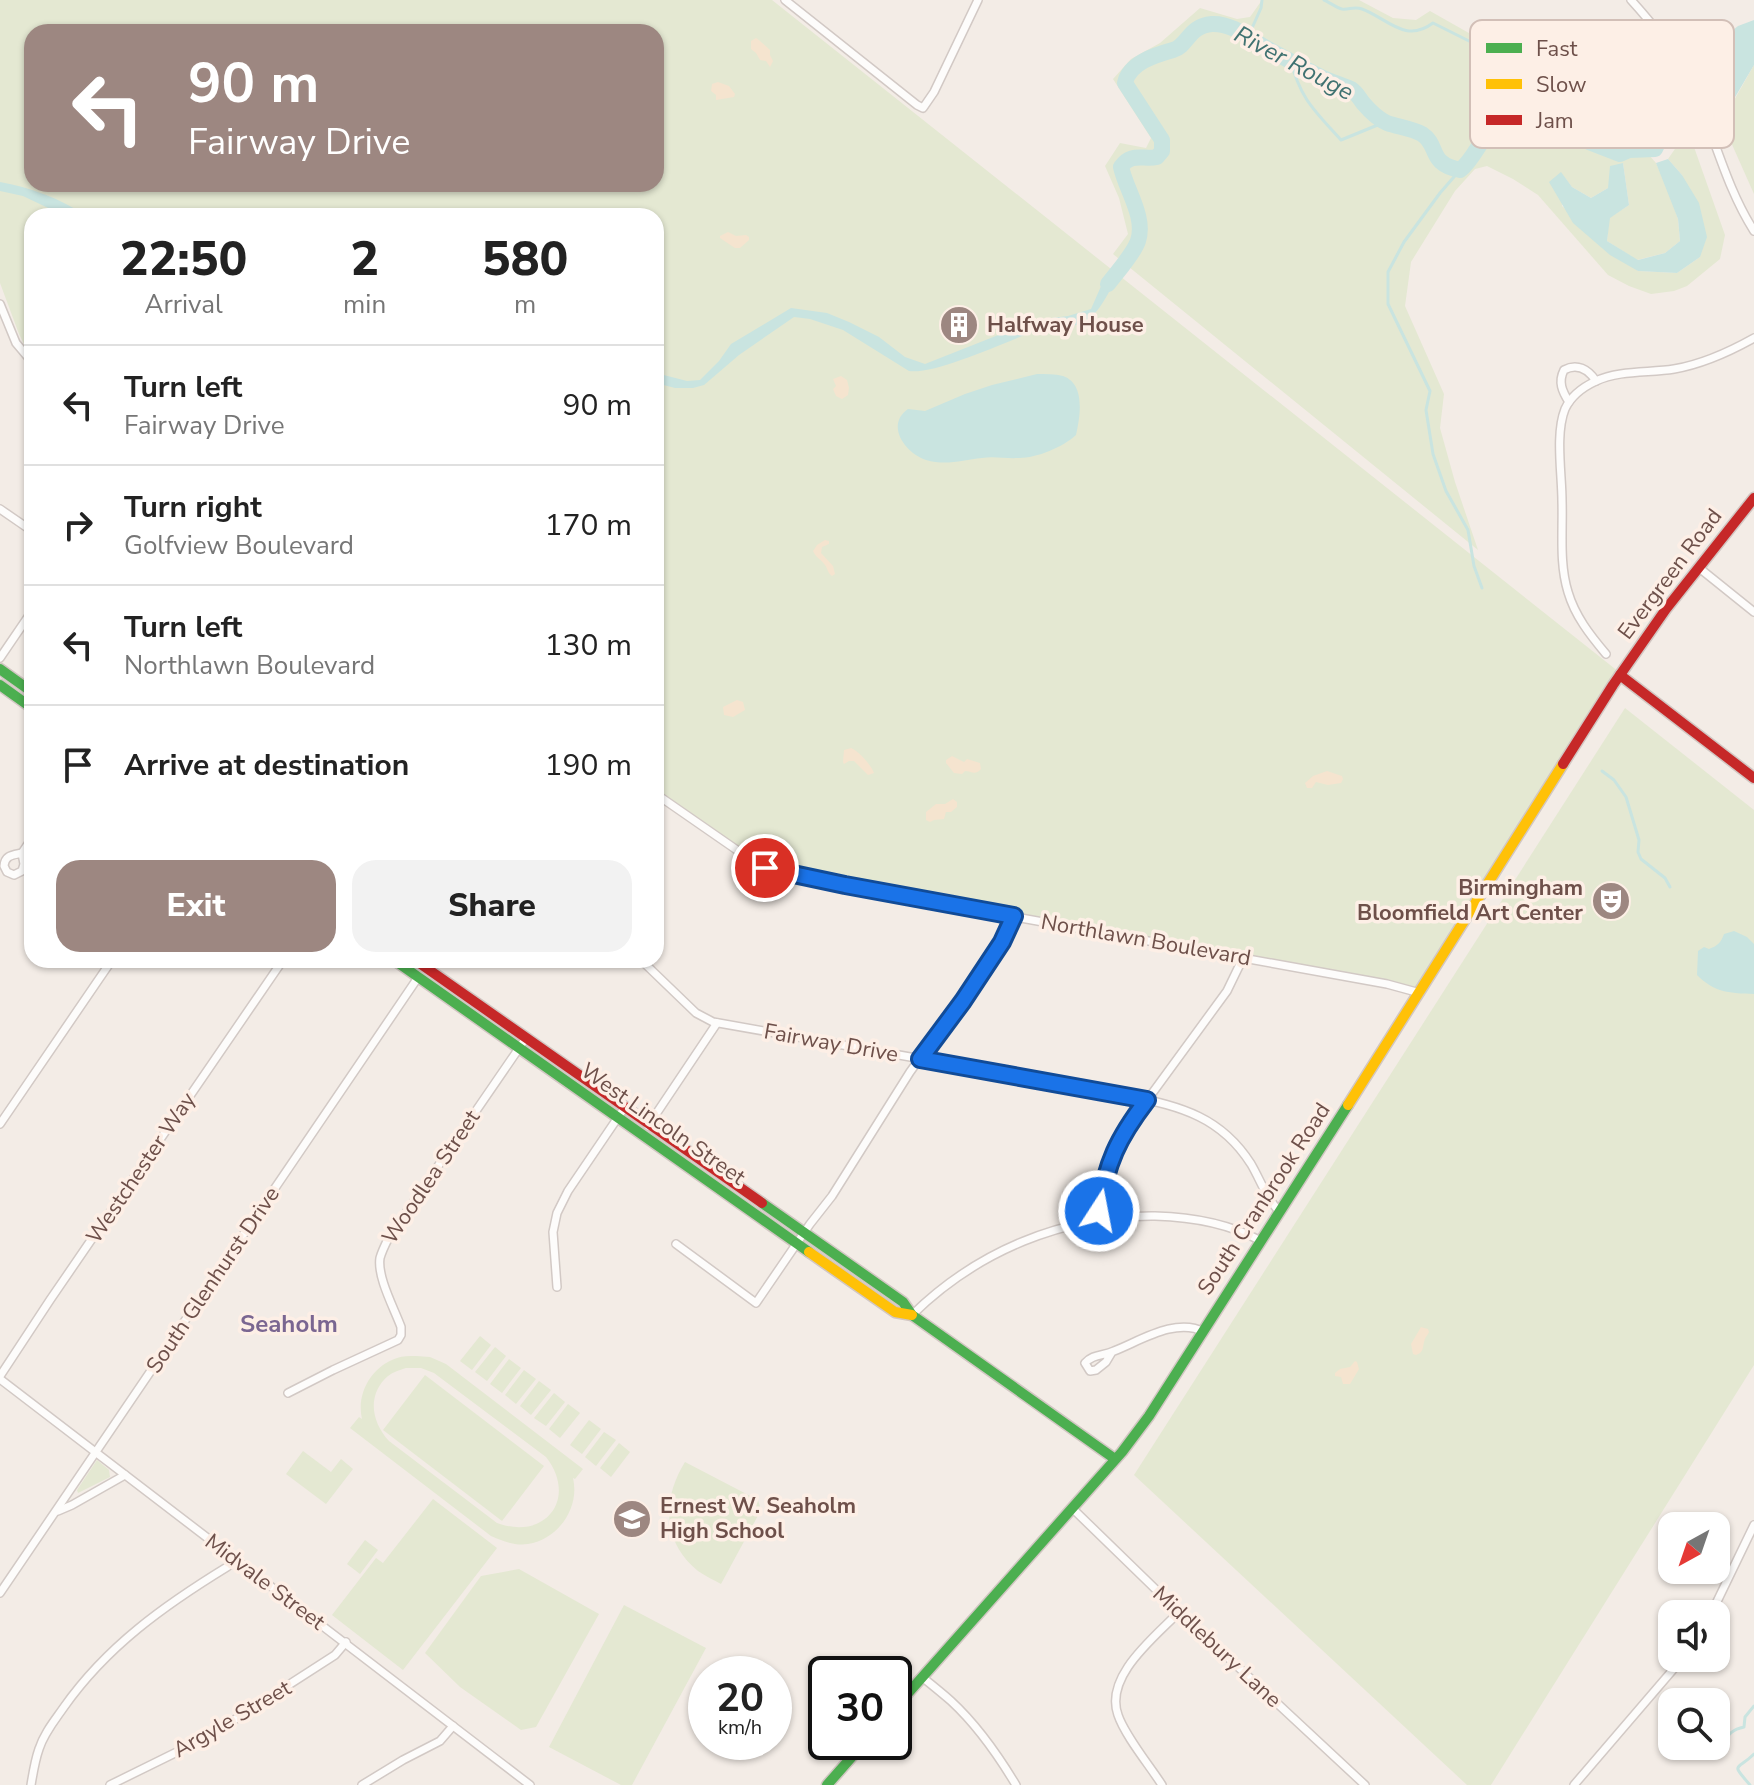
<!DOCTYPE html>
<html lang="en">
<head>
<meta charset="utf-8">
<style>
	body { margin:0; font-family:"Nunito Sans",sans-serif; background:#f2f2f2; color:#222; height:100vh; display:flex; flex-direction:column; font-size:30px; white-space:nowrap }
	* { box-sizing:border-box; margin:0 }
	p { font-size:26px; color:#767676 }
	.icon { flex:none; width:44px; height:44px; fill:none; stroke:currentColor; stroke-width:2; stroke-linecap:round; stroke-linejoin:round }
	.map { position:relative; flex:1; overflow:hidden }
	.side { position:absolute; left:24px; top:208px; width:640px; height:760px; display:flex; flex-direction:column; background:#fff; border-radius:24px; box-shadow:0 2px 6px #0004 }
	.side>* { flex:none }
	.banner { position:absolute; left:24px; top:24px; width:640px; height:168px; border-radius:24px; box-shadow:0 2px 6px #0004; background:#9d8781; color:#fff; overflow:hidden }
	.needle { width:52px; rotate:220deg }
	.fabs { position:absolute; left:1658px; top:1512px; display:grid; gap:16px }
	.fabs a { display:grid; place-items:center; width:72px; height:72px; border-radius:16px; background:#fff; box-shadow:0 2px 6px #0004; font-size:40px }
	.speed { position:absolute; left:688px; top:1656px; display:flex; gap:16px; font-size:40px; font-weight:700; text-align:center }
	.speed>* { display:grid; place-content:center; width:104px; height:104px; border-radius:50%; background:#fff; box-shadow:0 2px 6px #0004; line-height:1 }
	.speed small { font-size:20px; font-weight:400 }
	.speed .limit { border:4px solid #111; border-radius:12px; background:#fff; color:#111 }
	.pin { position:absolute; display:grid; place-items:center; width:68px; height:68px; color:#fff; margin:-34px; border:4px solid #fff; border-radius:50%; box-shadow:0 2px 8px #0007 }
	.me { position:absolute; width:88px; margin:-44px; rotate:11deg; stroke-linejoin:round; filter:drop-shadow(0 0 6px #0008) }
	.turn { display:flex; align-items:center; gap:28px; height:168px; padding:0 32px; font-size:36px }
	.turn .icon { width:104px; height:104px; stroke-width:2.5 }
	.turn b { display:block; font-size:56px; line-height:68px }
	.eta { display:flex; justify-content:space-evenly; align-items:center; height:136px; text-align:center }
	.eta b { font-size:48px; font-weight:800; line-height:56px }
	.action { display:flex; gap:16px; margin-top:auto; padding:16px 32px }
	.action a { flex:1; height:92px; border-radius:24px; background:#9d8781; color:#fff; font-size:32px; font-weight:800; line-height:92px; text-align:center }
	.action a+a { background:#f2f2f2; color:#222 }
	ul { padding:0; list-style:none }
	li { display:flex; align-items:center; gap:24px; height:120px; padding:0 32px; border-top:2px solid #e0e0e0 }
	li div { flex:1 }
	li b { display:block; font-size:30px }
	li em { font-style:normal }
	.map>svg:first-child { display:block }
	.green { fill:#e4e8d2; fill-rule:evenodd }
	.sand { fill:#f5e4cf }
	.water { fill:#c9e4e0 }
	.lines { fill:none; stroke-linecap:round; stroke-linejoin:round }
	.stream { stroke:#c9e4e0; stroke-width:3 }
	.river { stroke:#c9e4e0; stroke-width:16 }
	.street-casing { stroke:#d2c9c5; stroke-width:10 }
	.fast-casing { stroke:#d2c7c3; stroke-width:13 }
	.slow-casing { stroke:#d2c7c3; stroke-width:13 }
	.jam-casing { stroke:#d2c7c3; stroke-width:13 }
	.street { stroke:#fdfcfb; stroke-width:7 }
	.fast { stroke:#4caf50; stroke-width:10 }
	.slow { stroke:#ffc107; stroke-width:10 }
	.jam { stroke:#c62828; stroke-width:10 }
	.route-casing { stroke:#114b97; stroke-width:20 }
	.route { stroke:#1a73e8; stroke-width:14 }
	.labels { text-anchor:middle; dominant-baseline:central; stroke-width:7; stroke-linejoin:round; paint-order:stroke }
	.poi-label { font-size:22px; font-weight:bold; fill:#6e504a; stroke:#fdefe6; text-anchor:start }
	.street-label { font-size:22px; fill:#6e504a; stroke:#fdefe6 }
	.water-label { font-size:24px; font-style:italic; fill:#407271; stroke:#fdefe6 }
	.neighbourhood-label { font-size:24px; font-weight:bold; fill:#7a6691; stroke:#fdefe6 }
	.key { fill:#fdefe6; stroke:#d2bfb7; stroke-width:2 }
	.key-label { font-size:22px; fill:#6e504a }
</style>
</head>
<body>
<div class="map">
<svg width="1754" height="1785" viewBox="0 0 1754 1785">
	<rect width="100%" height="100%" fill="#f3ece6"/>
	<!-- green -->
	<g class="green">
		<path d="M0 0H772L1619 672 1415 991 767 873 656 796V216H32V352L25 346 19 334 0 283ZM32 32H656V184H32Z"/>
		<polygon points="1262,0 1359,0 1393,18 1416,20 1430,11 1483,41 1554,104 1583,126 1633,137 1656,163 1669,192 1678,219 1680,241 1665,253 1637,260 1607,241 1609,218 1629,205 1623,163 1608,188 1591,198 1572,187 1561,173 1562,206 1638,271 1677,273 1700,257 1682,175 1668,159 1688,130 1725,235 1720,259 1687,286 1674,291 1651,294 1629,286 1608,275 1538,195 1513,179 1487,166 1475,169 1455,191 1411,262 1405,306 1444,394 1440,428 1455,482 1478,550 1113,254 1128,234 1119,198 1105,166 1120,143 1146,148 1151,138 1113,79 1131,59 1160,43 1200,8 1237,19 1250,17"/>
		<polygon points="1754,65 1754,194 1714,104 1732,104"/>
		<polygon points="1625,708 1754,810 1754,1365 1491,1785 1467,1785 1134,1475"/>
		<polygon points="480,1336 491,1345 472,1370 460,1361"/>
		<polygon points="495,1347 506,1356 487,1381 475,1372"/>
		<path d="M416 1356 430 1357 446 1364 583 1469 575 1479 573 1478C580 1507 559 1539 528 1544 515 1546 502 1541 491 1536L350 1428 359 1417 362 1419C356 1393 372 1366 397 1358 403 1356 409 1356 416 1356ZM406 1368H421L434 1373 546 1457C578 1498 546 1541 497 1523L389 1441C372 1423 366 1395 388 1376 393 1372 400 1370 406 1368Z"/>
		<polygon points="509,1359 521,1368 502,1393 490,1384"/>
		<polygon points="524,1370 536,1379 516,1404 505,1395"/>
		<polygon points="425,1375 544,1466 502,1521 383,1430"/>
		<polygon points="539,1381 551,1390 531,1415 520,1406"/>
		<polygon points="554,1393 565,1402 546,1426 534,1418"/>
		<polygon points="568,1404 580,1413 560,1438 549,1429"/>
		<polygon points="589,1420 601,1429 582,1454 570,1445"/>
		<polygon points="604,1432 616,1440 596,1466 585,1457"/>
		<polygon points="619,1443 630,1452 611,1477 600,1468"/>
		<polygon points="303,1451 331,1472 341,1459 353,1469 326,1504 286,1474"/>
		<polygon points="97,1460 109,1470 110,1477 78,1493 77,1490"/>
		<path d="M685 1462 758 1500 761 1510 721 1584C714 1580 705 1576 698 1571 662 1542 662 1499 685 1462Z"/>
		<polygon points="433,1499 497,1548 403,1670 332,1615 376,1558 383,1563"/>
		<polygon points="365,1540 378,1550 360,1574 347,1564"/>
		<polygon points="519,1569 599,1614 536,1727 521,1730 460,1687 425,1653 481,1576"/>
		<polygon points="624,1605 706,1648 632,1785 621,1785 549,1747"/>
	</g>
	<!-- sand -->
	<g class="sand">
		<path d="M756 38C758 39 768 48 770 50V55L773 61 770 67 766 61 760 60 756 53 751 49V41Z"/>
		<polygon points="718,82 729,86 735,94 734,97 716,100 716,95 711,91 712,84"/>
		<polygon points="728,232 736,236 746,235 749,237 749,240 740,248 735,248 720,238 720,236"/>
		<polygon points="841,376 847,380 849,388 848,395 842,399 836,396 833,389 836,386 833,379"/>
		<path d="M825 540 829 541V544L822 547 821 553 833 566 835 574 832 576C827 572 828 569 825 565 821 559 816 558 813 551L817 545Z"/>
		<polygon points="737,700 743,702 745,710 733,717 724,715 723,707"/>
		<path d="M851 748C859 751 871 765 874 773L868 775 854 761H849L844 764 843 762 844 750Z"/>
		<path d="M952 756 964 762 967 759 980 763 981 769C975 776 971 771 965 771L962 774 954 773 946 763V760Z"/>
		<polygon points="1327,771 1342,776 1343,779 1341,783 1328,785 1316,782 1312,788 1307,788 1305,783 1313,776"/>
		<polygon points="953,799 957,802 957,807 951,812 946,812 944,819 934,820 930,822 926,820 926,812 936,804 945,804"/>
		<path d="M1421 1327 1428 1329 1429 1332C1428 1335 1426 1336 1425 1339 1422 1346 1425 1352 1416 1355L1413 1354 1411 1344Z"/>
		<polygon points="1355,1361 1357,1362 1359,1369 1350,1384 1343,1384 1341,1377 1335,1376 1335,1373 1340,1369 1350,1367"/>
	</g>
	<!-- water -->
	<g class="water">
		<polygon points="1754,20 1754,65 1731,104 1714,104 1706,87 1716,44 1738,26"/>
		<polygon points="1668,159 1682,175 1699,203 1707,237 1700,257 1677,273 1638,271 1610,255 1573,223 1549,182 1561,172 1572,187 1591,198 1608,188 1610,166 1623,163 1629,205 1610,218 1607,241 1638,260 1665,253 1680,241 1678,219 1656,163"/>
		<path d="M0 182C29 187 62 199 86 216H65L23 196 0 191Z"/>
		<path d="M1117 267 1121 270C1100 307 1095 332 1045 327 1014 338 936 375 909 371L843 330 810 319 794 317 739 355 704 385 693 388H675L656 383V373L687 381 700 380 719 361 731 344 791 308 827 313 849 322 879 337 905 357 925 364 1036 320 1068 316 1091 309 1102 284Z"/>
		<path d="M1037 374C1045 374 1055 374 1063 376 1086 384 1080 417 1076 435 1063 447 1037 458 1019 458 1007 459 994 456 982 458 963 460 946 466 926 460 905 453 885 425 908 409L925 411 965 394 992 385Z"/>
		<path d="M1734 931 1747 937 1754 944V994C1730 993 1715 993 1697 975L1698 951 1704 947 1709 949C1717 946 1721 943 1724 934Z"/>
	</g>
	<g class="lines">
		<!-- stream -->
		<g class="stream">
			<path d="M1324 0C1329 2 1337 8 1342 9 1349 10 1354 6 1362 9 1387 18 1405 44 1433 23L1473 43 1513 77 1530 95 1535 111"/>
			<polyline points="1248,37 1261,8 1262,0"/>
			<path d="M1291 61C1300 99 1316 112 1341 140L1385 122"/>
			<polyline points="1460,170 1440,193 1404,242 1388,272 1388,304 1430,391 1426,410 1433,454 1446,491 1468,530 1474,566 1482,588"/>
			<polyline points="1602,771 1614,780 1626,797 1639,840 1638,852 1641,859 1665,878 1670,887"/>
			<path d="M1711 1754C1726 1743 1725 1731 1744 1727L1745 1717 1754 1706"/>
			<path d="M1750 1785C1730 1762 1737 1771 1754 1754"/>
		</g>
		<!-- river -->
		<path class="river" d="M1108 284C1117 272 1133 255 1138 241 1146 217 1126 190 1121 167 1131 152 1143 160 1157 157L1162 151V140L1125 83C1129 63 1155 55 1173 50 1188 46 1188 26 1212 24 1233 23 1251 40 1268 49 1286 59 1304 68 1323 78 1332 82 1342 85 1351 89 1357 93 1359 98 1363 103 1369 110 1378 119 1387 123 1398 127 1411 128 1422 134 1440 146 1427 163 1460 170 1474 160 1483 133 1497 124 1508 118 1523 116 1535 111L1552 122 1567 127 1589 142 1620 154 1629 150 1655 149C1662 135 1669 121 1683 113 1698 103 1715 98 1729 86"/>
		<defs>
			<g id="street">
				<polyline points="785,0 917,105 923,108 934,92 978,0"/>
				<path d="M1631 0C1651 22 1669 44 1684 70 1712 122 1722 181 1754 231"/>
				<polyline points="0,304 16,343 32,362"/>
				<path d="M1569 402C1562 391 1558 382 1564 370 1577 363 1588 369 1596 381"/>
				<polyline points="0,509 32,531"/>
				<polyline points="1698,567 1754,612"/>
				<path d="M1606 654C1590 635 1575 616 1568 592 1559 563 1563 531 1562 501 1562 474 1555 434 1565 409 1571 396 1583 387 1596 381 1619 370 1650 373 1674 369 1703 364 1729 352 1754 338"/>
				<polyline points="0,658 32,611"/>
				<polyline points="656,794 744,855 765,868 774,871 904,897 1387,984 1420,993"/>
				<path d="M22 853 24 864 22 871 14 875 7 872 4 866C5 855 13 855 22 853L32 838"/>
				<path d="M641 960 696 1013 713 1022 1130 1096C1182 1107 1221 1117 1251 1164 1261 1181 1266 1198 1280 1212"/>
				<polyline points="0,1124 112,960"/>
				<polyline points="648,1126 717,1023"/>
				<polyline points="1098,1219 1105,1178 1118,1140 1227,991 1243,958"/>
				<polyline points="676,1244 756,1303 810,1224 832,1196 910,1072 985,968 1007,934 1014,916"/>
				<polyline points="557,1287 553,1232 557,1213 568,1191 625,1107"/>
				<path d="M912 1315C977 1251 1064 1215 1155 1216 1193 1217 1228 1223 1261 1241"/>
				<path d="M1112 1352 1106 1362 1096 1370 1090 1371 1085 1363C1093 1354 1103 1356 1114 1351 1140 1341 1176 1317 1204 1332"/>
				<polyline points="0,1376 50,1300 283,960"/>
				<polyline points="0,1379 530,1785"/>
				<path d="M288 1393 333 1370 398 1340 401 1335V1327C394 1308 377 1277 380 1258 382 1251 385 1245 388 1239L526 1038"/>
				<polyline points="1072,1508 1179,1612 1365,1785"/>
				<polyline points="58,1511 72,1505 125,1475"/>
				<polyline points="0,1593 419,976"/>
				<polyline points="1711,1614 1754,1525"/>
				<path d="M922 1677C932 1685 942 1693 951 1701 977 1725 998 1755 1016 1785"/>
				<path d="M31 1785C33 1773 35 1760 39 1749 44 1733 55 1720 64 1707 107 1646 165 1605 227 1567L235 1560"/>
				<polyline points="110,1785 179,1751 231,1722 335,1655 346,1642"/>
				<polyline points="362,1785 403,1760 440,1741 453,1726"/>
				<path d="M1162 1785C1150 1766 1125 1736 1118 1715 1104 1676 1155 1637 1179 1612"/>
				<polyline points="1574,1785 1683,1658"/>
			</g>
			<g id="fast">
				<polyline points="0,669 32,692"/>
				<polyline points="0,685 32,708"/>
				<polyline points="394,960 809,1252"/>
				<polyline points="762,1203 903,1302 912,1315 1115,1459"/>
				<polyline points="894,1709 1122,1452 1149,1416 1348,1105"/>
				<polyline points="827,1785 865,1742"/>
			</g>
			<g id="slow">
				<polyline points="1348,1105 1563,764"/>
				<polyline points="809,1252 895,1312 912,1315"/>
			</g>
			<g id="jam">
				<polyline points="1620,675 1754,778"/>
				<polyline points="1563,764 1613,685 1666,609 1754,498"/>
				<polyline points="415,960 762,1203"/>
			</g>
		</defs>
		<!-- street casing -->
		<use href="#street" class="street-casing"/>
		<!-- fast casing -->
		<use href="#fast" class="fast-casing"/>
		<!-- slow casing -->
		<use href="#slow" class="slow-casing"/>
		<!-- jam casing -->
		<use href="#jam" class="jam-casing"/>
		<!-- street -->
		<use href="#street" class="street"/>
		<!-- fast -->
		<use href="#fast" class="fast"/>
		<!-- slow -->
		<use href="#slow" class="slow"/>
		<!-- jam -->
		<use href="#jam" class="jam"/>
	</g>
	<g class="lines">
		<defs>
			<path id="route" d="M765 868 845 885 1014 916 1002 942 963 1001 920 1059 1147 1100C1118 1138 1106 1163 1099 1211"/>
		</defs>
		<!-- route casing -->
		<use href="#route" class="route-casing"/>
		<!-- route -->
		<use href="#route" class="route"/>
	</g>
	<!-- icons -->
	<defs>
		<symbol id="building-disc" viewBox="-11 -11 22 22"><circle r="9.5" fill="#9d8781" stroke="#fdefe6"/><path d="M-4-6H4V6H1V3H-1V6H-4ZM-2.5-4.3h1.7v1.8h-1.7ZM.8-4.3h1.7v1.8H.8ZM-2.5-1h1.7V.8h-1.7ZM.8-1h1.7V.8H.8Z" fill="#fff"/></symbol>
		<symbol id="theatre-disc" viewBox="-11 -11 22 22"><circle r="9.5" fill="#9d8781" stroke="#fdefe6"/><path d="M-5-5.5Q0-4 5-5.5V0Q5 5 0 6Q-5 5-5 0ZM-3.3-2.5H-1v1.5H-3.3ZM1-2.5H3.3v1.5H1ZM-2.8 1Q0 5.5 2.8 1Z" fill="#fff"/></symbol>
		<symbol id="school-disc" viewBox="-11 -11 22 22"><circle r="9.5" fill="#9d8781" stroke="#fdefe6"/><path d="M0-5L7-2L0 1L-7-2ZM-4 1L0 2.5L4 1V4Q0 6-4 4Z" fill="#fff"/></symbol>
	</defs>
	<g fill-rule="evenodd">
		<use href="#building-disc" x="937" y="303" width="44" height="44"/>
		<use href="#theatre-disc" x="1589" y="879" width="44" height="44"/>
		<use href="#school-disc" x="610" y="1497" width="44" height="44"/>
	</g>
	<g class="labels">
		<!-- poi labels -->
		<g class="poi-label">
			<text x="987" y="325">Halfway House</text>
			<text x="1583" y="888" text-anchor="end">Birmingham<tspan x="1583" dy="25">Bloomfield Art Center</tspan></text>
			<text x="660" y="1506">Ernest W. Seaholm<tspan x="660" dy="25">High School</tspan></text>
		</g>
		<!-- street labels -->
		<g class="street-label">
			<text transform="translate(1670 574) rotate(-53)">Evergreen Road</text>
			<text transform="translate(1146 940) rotate(10)">Northlawn Boulevard</text>
			<text transform="translate(831 1043) rotate(10)">Fairway Drive</text>
			<text transform="translate(663 1124) rotate(35)">West Lincoln Street</text>
			<text transform="translate(141 1168) rotate(-56)">Westchester Way</text>
			<text transform="translate(431 1177) rotate(-56)">Woodlea Street</text>
			<text transform="translate(1264 1199) rotate(-57)">South Cranbrook Road</text>
			<text transform="translate(213 1280) rotate(-56)">South Glenhurst Drive</text>
			<text transform="translate(265 1582) rotate(37)">Midvale Street</text>
			<text transform="translate(1217 1647) rotate(43)">Middlebury Lane</text>
			<text transform="translate(232 1719) rotate(-30)">Argyle Street</text>
		</g>
		<!-- water labels -->
		<g class="water-label">
			<text transform="translate(1294 63) rotate(28)">River Rouge</text>
		</g>
		<!-- neighbourhood labels -->
		<g class="neighbourhood-label">
			<text x="289" y="1324">Seaholm</text>
		</g>
	</g>
	<!-- legend -->
	<rect x="1470" y="20" width="264" height="128" rx="12" class="key"/>
	<rect x="1486" y="43" width="36" height="10" fill="#4caf50"/>
	<rect x="1486" y="79" width="36" height="10" fill="#ffc107"/>
	<rect x="1486" y="115" width="36" height="10" fill="#c62828"/>
	<g class="key-label">
		<text x="1536" y="56">Fast</text>
		<text x="1536" y="92">Slow</text>
		<text x="1536" y="128">Jam</text>
	</g>
</svg>
<div class="fabs">
<a><svg class="needle" viewBox="-14 -14 28 28"><path d="M0-13l5 13h-10z" fill="#e53935"/><path d="M0 13l5-13h-10z" fill="#767676"/></svg></a>
<a><svg class="icon" aria-label="sound" viewBox="0 0 24 24"><path d="M4 9h4l5-4v14l-5-4H4zM17 9q2 3 0 6"/></svg></a>
<a><svg class="icon" aria-label="search" viewBox="0 0 24 24"><circle cx="10" cy="10" r="6"/><path d="M15 15l6 6"/></svg></a>
</div>
<div class="speed"><div>20<small>km/h</small></div><div class="limit">30</div></div>
<div class="pin" style="left:765px;top:868px;background:#d93025"><svg class="icon" aria-label="arrive" viewBox="0 0 24 24"><path d="M6 21V4h12l-3 4 3 4H6"/></svg></div>
<svg class="me" style="left:1099px;top:1211px" viewBox="-20 -20 40 40"><circle r="17" fill="#1a73e8" stroke="#fff" stroke-width="3"/><path d="M0-11L8 9 0 5-8 9z" fill="#fff"/></svg>
<div class="banner">
<div class="turn"><svg class="icon" aria-label="left" viewBox="0 0 24 24"><path d="M17 20v-9H6M10 6l-5 5 5 5"/></svg><div><b>90 m</b>Fairway Drive</div></div>
</div>
<section class="side">
<div class="eta">
<div><b>22:50</b><p>Arrival</p></div>
<div><b>2</b><p>min</p></div>
<div><b>580</b><p>m</p></div>
</div>
<ul>
<li><svg class="icon" aria-label="left" viewBox="0 0 24 24"><path d="M17 20v-9H6M10 6l-5 5 5 5"/></svg><div><b>Turn left</b><p>Fairway Drive</p></div><em>90 m</em></li>
<li><svg class="icon" aria-label="right" viewBox="0 0 24 24"><path d="M7 20v-9h11M14 6l5 5-5 5"/></svg><div><b>Turn right</b><p>Golfview Boulevard</p></div><em>170 m</em></li>
<li><svg class="icon" aria-label="left" viewBox="0 0 24 24"><path d="M17 20v-9H6M10 6l-5 5 5 5"/></svg><div><b>Turn left</b><p>Northlawn Boulevard</p></div><em>130 m</em></li>
<li><svg class="icon" aria-label="arrive" viewBox="0 0 24 24"><path d="M6 21V4h12l-3 4 3 4H6"/></svg><div><b>Arrive at destination</b></div><em>190 m</em></li>
</ul>
<div class="action"><a>Exit</a><a>Share</a></div>
</section>
</div>
</body>
</html>
